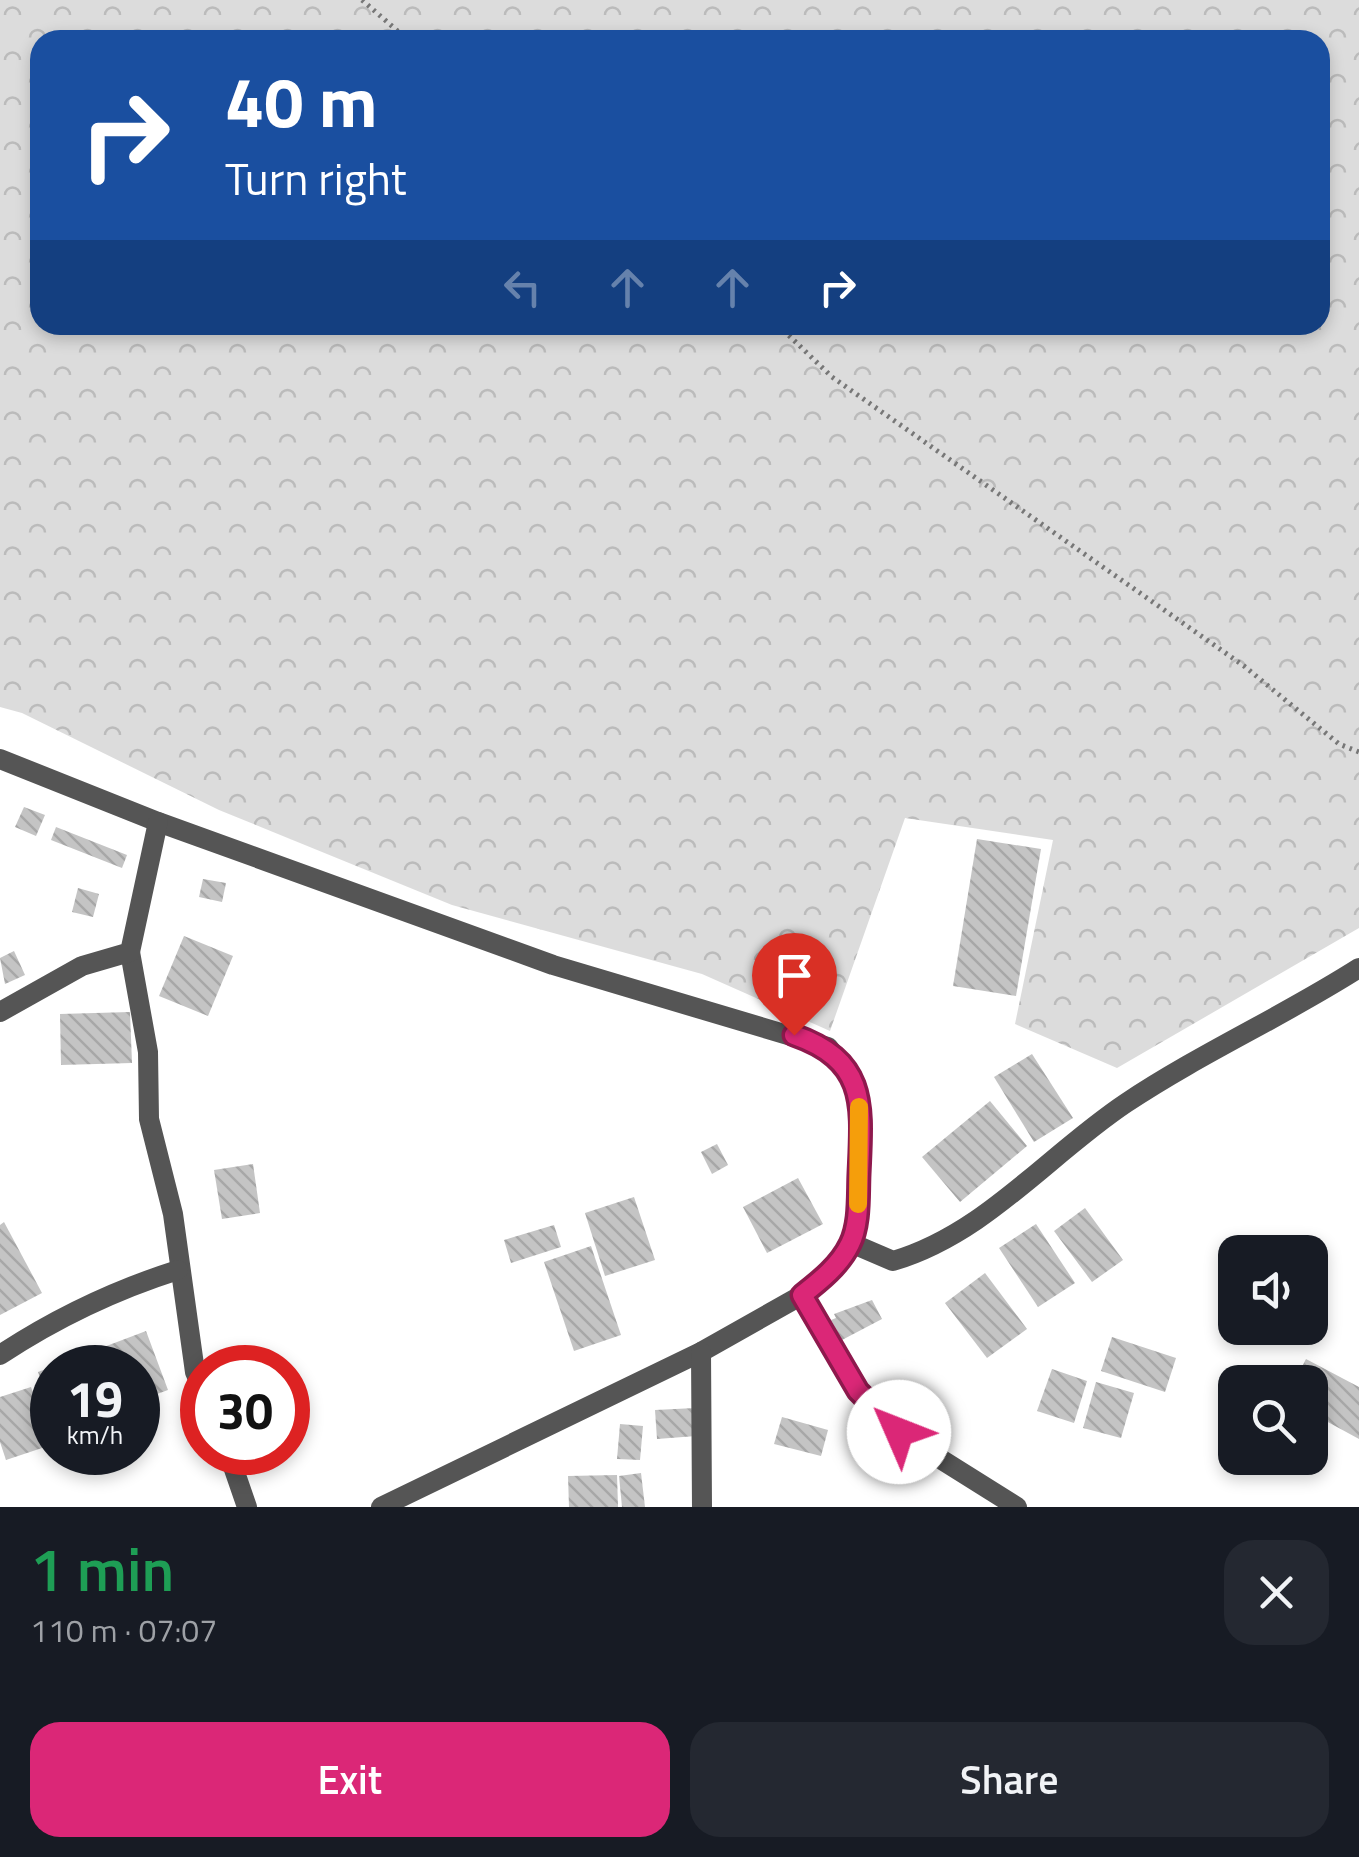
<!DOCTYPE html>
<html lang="en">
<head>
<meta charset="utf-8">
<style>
	body { margin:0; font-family:"Titillium Web",sans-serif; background:#242831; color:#f1f3f6; height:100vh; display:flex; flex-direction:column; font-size:38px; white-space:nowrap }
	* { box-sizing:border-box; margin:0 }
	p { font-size:32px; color:#9ea1a6 }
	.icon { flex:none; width:55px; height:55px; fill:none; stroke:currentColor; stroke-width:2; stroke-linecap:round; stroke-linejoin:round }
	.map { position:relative; height:1507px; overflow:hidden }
	.panel { display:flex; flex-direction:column; background:#171b24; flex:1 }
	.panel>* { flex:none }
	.hud { position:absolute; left:30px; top:30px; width:1300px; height:305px; border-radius:30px; box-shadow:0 5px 15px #0003; background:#1a4fa0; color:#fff; overflow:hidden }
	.buttons { position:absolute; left:1218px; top:1235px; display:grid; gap:20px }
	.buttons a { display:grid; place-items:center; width:110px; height:110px; border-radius:20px; background:#171b24; box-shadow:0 5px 15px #0003; font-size:50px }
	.speed { position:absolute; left:30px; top:1345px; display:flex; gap:20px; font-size:50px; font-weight:700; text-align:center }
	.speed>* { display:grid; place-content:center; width:130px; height:130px; border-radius:50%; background:#171b24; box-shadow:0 5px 15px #0003; line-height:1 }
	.speed small { font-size:25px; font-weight:400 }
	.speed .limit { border:15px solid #d22; background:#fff; color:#111 }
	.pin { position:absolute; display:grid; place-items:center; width:85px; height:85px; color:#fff; margin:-102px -42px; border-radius:50% 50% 50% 0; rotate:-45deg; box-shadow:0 0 10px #0007 }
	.pin .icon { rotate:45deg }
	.me { position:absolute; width:110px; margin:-55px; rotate:314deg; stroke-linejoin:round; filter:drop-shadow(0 0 8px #0008) }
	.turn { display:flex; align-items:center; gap:35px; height:210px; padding:0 30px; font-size:45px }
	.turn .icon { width:130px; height:130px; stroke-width:2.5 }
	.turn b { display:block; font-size:70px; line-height:85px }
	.lanes { display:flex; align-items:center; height:95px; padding:0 30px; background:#0003; justify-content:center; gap:50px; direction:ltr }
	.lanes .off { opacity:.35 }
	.round { display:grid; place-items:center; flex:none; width:105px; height:105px; border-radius:30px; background:#242831 }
	.summary { display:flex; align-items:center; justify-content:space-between; height:170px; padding:0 30px }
	h1 { font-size:60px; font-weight:600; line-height:75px; color:#1e9e55 }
	.button { display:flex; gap:20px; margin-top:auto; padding:20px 30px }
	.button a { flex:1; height:115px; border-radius:30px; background:#db2777; color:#fff; font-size:40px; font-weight:600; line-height:115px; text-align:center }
	.button a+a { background:#242831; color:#f1f3f6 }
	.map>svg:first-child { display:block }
	.forest { fill:url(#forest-crowns); fill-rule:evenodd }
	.building { fill:url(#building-back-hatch) }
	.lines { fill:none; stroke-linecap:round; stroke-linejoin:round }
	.path { stroke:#777; stroke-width:5; stroke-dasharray:2.5 5; stroke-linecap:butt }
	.street { stroke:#555; stroke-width:20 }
	.route-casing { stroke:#8e194d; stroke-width:25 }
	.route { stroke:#db2777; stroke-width:18 }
	.slow { stroke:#f59e0b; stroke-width:18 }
</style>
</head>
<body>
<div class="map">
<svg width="1359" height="1507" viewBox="0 0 1359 1507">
	<defs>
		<pattern id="forest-crowns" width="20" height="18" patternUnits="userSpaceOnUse" patternTransform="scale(2.5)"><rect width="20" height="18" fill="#dcdcdc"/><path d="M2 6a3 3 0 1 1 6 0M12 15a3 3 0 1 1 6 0" fill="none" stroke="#bbb"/></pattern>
		<pattern id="building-back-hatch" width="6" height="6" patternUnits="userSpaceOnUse" patternTransform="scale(2.5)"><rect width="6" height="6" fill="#c4c4c4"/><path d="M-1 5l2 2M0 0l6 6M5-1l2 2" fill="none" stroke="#a7a7a7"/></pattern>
	</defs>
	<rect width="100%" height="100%" fill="#fff"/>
	<!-- forest -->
	<path class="forest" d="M0 0H1359V928L1117 1068 1015 1024 1053 840 905 818 830 1031 702 974 452 905 219 810 22 713 0 707ZM40 40H1320V325H40Z"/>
	<!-- building -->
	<g class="building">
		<polygon points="24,807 45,815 36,836 15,827"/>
		<polygon points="56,827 127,855 122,868 51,840"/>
		<polygon points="977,839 1041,849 1016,996 953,986"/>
		<polygon points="203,879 226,883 222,902 199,897"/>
		<polygon points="78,888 99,894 93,917 72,912"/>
		<polygon points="184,936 233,956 208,1016 159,996"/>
		<polygon points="14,951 25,975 5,984 0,958"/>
		<polygon points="130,1012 132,1063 61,1065 60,1014"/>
		<polygon points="1032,1054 1073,1118 1034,1142 994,1077"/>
		<polygon points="990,1101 1027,1146 960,1202 922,1157"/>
		<polygon points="717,1144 728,1165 712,1174 701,1152"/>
		<polygon points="253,1164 260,1213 222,1219 214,1170"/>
		<polygon points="798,1178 823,1224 767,1253 743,1207"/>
		<polygon points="634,1197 655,1260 605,1276 585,1213"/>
		<polygon points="1085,1208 1123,1260 1092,1282 1054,1231"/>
		<polygon points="4,1222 42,1293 0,1315 0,1225"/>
		<polygon points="1036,1224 1075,1283 1038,1307 999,1248"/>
		<polygon points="554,1225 561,1247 511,1263 504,1240"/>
		<polygon points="591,1246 621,1335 574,1351 544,1262"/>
		<polygon points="985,1273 1027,1329 987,1358 945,1303"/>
		<polygon points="872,1300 882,1319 842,1340 831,1320 836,1318 834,1314"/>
		<polygon points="146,1331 168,1390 138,1401 138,1368 52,1368 52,1410 38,1372"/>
		<polygon points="1112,1337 1176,1358 1165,1392 1101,1371"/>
		<polygon points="1306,1359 1359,1387 1359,1439 1326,1421 1322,1429 1310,1423 1310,1382 1294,1382"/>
		<polygon points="1052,1369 1087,1381 1074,1423 1037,1411"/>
		<polygon points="1096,1382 1134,1393 1121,1438 1083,1428"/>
		<polygon points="31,1387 51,1445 6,1460 0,1442 0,1397"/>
		<polygon points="695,1408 696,1436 657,1439 655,1410"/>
		<polygon points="782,1417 828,1430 821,1456 774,1444"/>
		<polygon points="620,1424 643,1426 640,1460 617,1459"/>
		<polygon points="641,1473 645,1507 622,1507 619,1476"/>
		<polygon points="617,1475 618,1507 569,1507 568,1476"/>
	</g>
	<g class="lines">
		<!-- path -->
		<g class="path">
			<polyline points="362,0 408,40"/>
			<polyline points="778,325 832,377 1244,666 1339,744 1359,752"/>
		</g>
		<!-- street -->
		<g class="street">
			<polyline points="0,759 158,822 553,965 828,1047 852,1077 861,1117 858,1208 851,1243 830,1272 802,1295 701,1352 381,1507"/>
			<polyline points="130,952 148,1052 149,1119 173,1214 195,1372 202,1388"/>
			<polyline points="0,1012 82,966 130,952 158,822"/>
			<path d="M851 1243 893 1261C985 1234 1048 1155 1126 1103 1201 1053 1284 1016 1359 968"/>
			<polyline points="802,1295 858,1391 875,1412 899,1433 1017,1507"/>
			<polyline points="701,1352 702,1507"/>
			<path d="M0 1355C56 1318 115 1290 178 1270"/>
			<polyline points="228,1452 247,1507"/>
		</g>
	</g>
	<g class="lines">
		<defs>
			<path id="route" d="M794 1035C868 1061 862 1105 859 1174 858 1196 860 1224 850 1244 840 1265 820 1281 802 1295L858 1391 899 1432"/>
		</defs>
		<!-- route casing -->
		<use href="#route" class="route-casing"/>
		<!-- route -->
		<use href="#route" class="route"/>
		<!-- slow -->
		<polyline class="slow" points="858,1204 859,1107"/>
	</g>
</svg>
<div class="buttons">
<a><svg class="icon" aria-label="sound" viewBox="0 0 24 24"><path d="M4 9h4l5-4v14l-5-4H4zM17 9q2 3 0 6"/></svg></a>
<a><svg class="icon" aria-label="search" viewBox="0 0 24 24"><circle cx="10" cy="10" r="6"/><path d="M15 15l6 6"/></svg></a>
</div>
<div class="speed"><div>19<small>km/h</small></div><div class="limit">30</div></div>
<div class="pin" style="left:794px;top:1035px;background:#d93025"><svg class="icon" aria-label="arrive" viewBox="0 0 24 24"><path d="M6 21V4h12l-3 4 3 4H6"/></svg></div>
<svg class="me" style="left:899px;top:1432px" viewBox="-20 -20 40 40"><circle r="19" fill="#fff"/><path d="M0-13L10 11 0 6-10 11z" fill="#db2777"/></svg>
<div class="hud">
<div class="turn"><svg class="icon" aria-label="right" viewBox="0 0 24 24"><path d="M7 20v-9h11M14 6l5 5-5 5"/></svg><div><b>40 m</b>Turn right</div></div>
<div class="lanes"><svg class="icon off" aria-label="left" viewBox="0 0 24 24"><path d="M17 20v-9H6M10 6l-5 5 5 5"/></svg><svg class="icon off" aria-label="ahead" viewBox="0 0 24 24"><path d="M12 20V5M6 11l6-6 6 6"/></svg><svg class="icon off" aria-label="ahead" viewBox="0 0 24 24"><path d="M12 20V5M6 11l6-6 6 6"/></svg><svg class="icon" aria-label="right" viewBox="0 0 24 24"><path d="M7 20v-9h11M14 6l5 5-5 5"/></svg></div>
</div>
</div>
<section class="panel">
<div class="summary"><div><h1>1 min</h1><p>110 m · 07:07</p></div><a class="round"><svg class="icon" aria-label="close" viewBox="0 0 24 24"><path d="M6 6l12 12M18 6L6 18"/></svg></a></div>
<div class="button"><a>Exit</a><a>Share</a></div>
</section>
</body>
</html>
